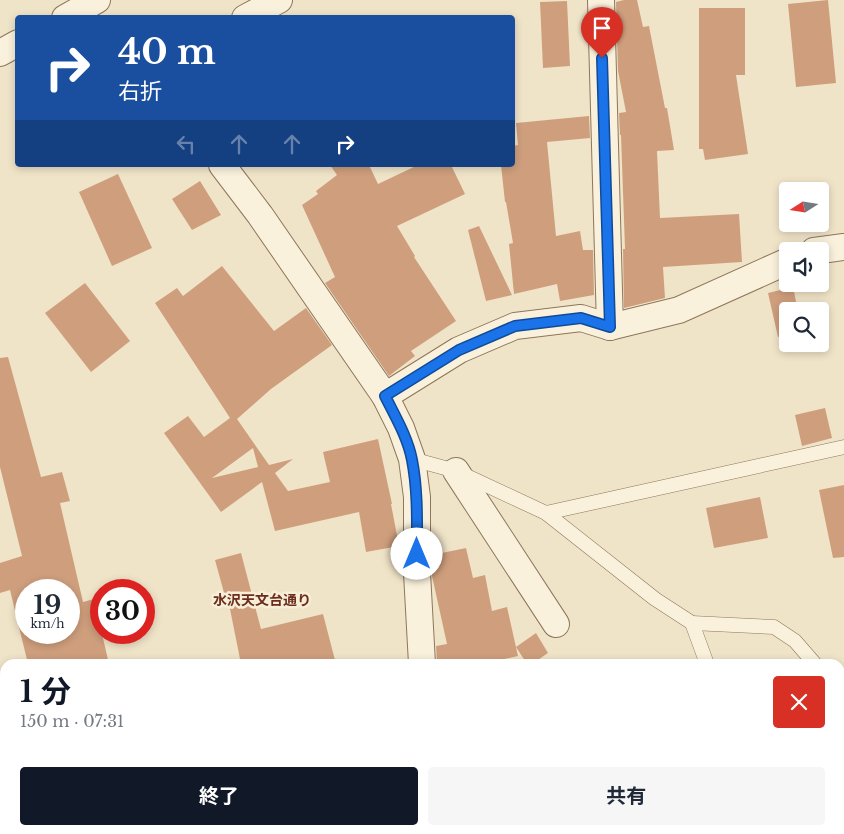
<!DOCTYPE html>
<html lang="ja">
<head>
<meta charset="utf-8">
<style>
	body { margin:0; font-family:"Libre Baskerville","Noto Sans JP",serif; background:#f6f6f7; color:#1f2937; height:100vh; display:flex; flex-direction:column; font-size:19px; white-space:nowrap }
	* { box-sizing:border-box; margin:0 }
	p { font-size:16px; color:#747a83 }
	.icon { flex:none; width:28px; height:28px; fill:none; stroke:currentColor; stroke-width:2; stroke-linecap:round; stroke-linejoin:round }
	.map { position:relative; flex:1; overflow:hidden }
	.sheet { position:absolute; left:0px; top:659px; width:845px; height:176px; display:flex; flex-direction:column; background:#fff; border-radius:15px 15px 0 0; box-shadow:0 2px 8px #0003 }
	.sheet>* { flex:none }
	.hud { position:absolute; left:15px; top:15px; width:500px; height:152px; border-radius:5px; box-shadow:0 2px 8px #0003; background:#1a4fa0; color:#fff; overflow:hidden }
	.needle { width:32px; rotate:258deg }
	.buttons { position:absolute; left:779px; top:182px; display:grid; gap:10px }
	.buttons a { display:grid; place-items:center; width:50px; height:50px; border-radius:5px; background:#fff; box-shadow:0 2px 8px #0003; font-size:25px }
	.speed { position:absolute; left:15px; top:579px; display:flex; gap:10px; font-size:25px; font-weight:700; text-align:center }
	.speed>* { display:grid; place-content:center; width:65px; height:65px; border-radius:50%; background:#fff; box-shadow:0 2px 8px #0003; line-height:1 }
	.speed small { font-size:12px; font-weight:400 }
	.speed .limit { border:8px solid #d22; background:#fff; color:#111 }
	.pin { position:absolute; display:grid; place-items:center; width:42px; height:42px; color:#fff; margin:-51px -21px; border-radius:50% 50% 50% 0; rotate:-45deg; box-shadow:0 0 5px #0007 }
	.pin .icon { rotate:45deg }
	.me { position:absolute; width:55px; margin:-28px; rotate:0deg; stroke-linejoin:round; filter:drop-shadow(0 0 4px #0008) }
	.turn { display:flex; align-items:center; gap:18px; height:105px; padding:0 20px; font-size:22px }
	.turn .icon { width:65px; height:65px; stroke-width:2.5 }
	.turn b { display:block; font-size:35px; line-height:42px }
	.lanes { display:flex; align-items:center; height:48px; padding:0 20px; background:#0003; justify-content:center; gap:25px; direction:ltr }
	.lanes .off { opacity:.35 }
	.round { display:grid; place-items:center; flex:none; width:52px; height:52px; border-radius:5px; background:#f6f6f7 }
	.summary { display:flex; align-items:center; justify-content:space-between; height:85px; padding:0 20px }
	h1 { font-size:30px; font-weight:700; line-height:38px; color:#111827 }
	.cta { display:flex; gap:10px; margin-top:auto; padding:10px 20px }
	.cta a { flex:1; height:58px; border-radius:5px; background:#111827; color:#fff; font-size:20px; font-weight:700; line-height:58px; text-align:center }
	.cta a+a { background:#f6f6f7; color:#1f2937 }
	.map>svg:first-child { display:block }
	.building { fill:#cf9f7d; fill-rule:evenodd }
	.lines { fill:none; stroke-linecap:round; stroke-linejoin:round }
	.service-casing { stroke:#8d765c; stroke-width:15 }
	.minor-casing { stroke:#8d765c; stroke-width:28 }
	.service { stroke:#faf1dc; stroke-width:14 }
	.minor { stroke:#faf1dc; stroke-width:26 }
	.route-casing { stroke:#114b97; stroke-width:12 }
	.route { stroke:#1a73e8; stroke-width:9 }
	.labels { text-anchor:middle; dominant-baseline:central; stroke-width:5; stroke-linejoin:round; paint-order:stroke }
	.neighbourhood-label { font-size:14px; font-weight:bold; fill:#6b2e1e; stroke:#f7eed8 }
</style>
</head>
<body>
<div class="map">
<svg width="844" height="834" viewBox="0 0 844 834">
	<rect width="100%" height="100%" fill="#f0e4c8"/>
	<!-- building -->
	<g class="building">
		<polygon points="624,0 637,0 643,27 649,26 665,108 667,108 674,150 657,151 660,218 739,214 742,262 663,267 665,298 624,308 623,249 625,249 621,135 620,135 619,113 626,112 618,71 616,2"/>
		<polygon points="828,0 836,83 796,87 788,4"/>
		<polygon points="567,1 570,66 543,68 540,2"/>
		<polygon points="699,8 745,8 745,75 736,75 748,154 705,160 703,149 699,149"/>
		<polygon points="589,116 590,138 547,142 556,236 580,231 583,250 593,250 594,295 560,301 557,284 514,294 509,244 513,243 506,202 505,202 501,165 512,165 512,146 518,145 516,123"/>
		<polygon points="330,165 369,165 378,184 418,165 451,165 465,194 397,226 415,256 414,257 456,321 411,351 415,356 389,376 325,283 335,277 302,205 318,194 316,191 337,175"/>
		<polygon points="118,174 152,248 112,266 79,192"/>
		<polygon points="200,181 221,215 192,230 172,199"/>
		<polygon points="479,226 512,295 486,301 468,230"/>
		<path d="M222 266 274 331 306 308 332 345 271 389 237 419 269 465 293 459 275 473 288 491 330 482 323 452 378 439 392 504H391L399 546 366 552 359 512 275 531 262 482 221 512 164 433 188 416 204 437 230 418 155 303 177 288 183 296ZM253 448 258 467 212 478Z"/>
		<polygon points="85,283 130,341 91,372 45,313"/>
		<polygon points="793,287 798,311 788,311 788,335 778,337 768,293"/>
		<path d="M8 357 41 477 62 472 70 501 60 503 83 602 94 599 109 664H28L10 590 0 593V563L22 556 0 467V358ZM26 590H69V632H26Z"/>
		<polygon points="825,408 832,438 802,446 795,415"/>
		<polygon points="844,485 844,557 833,558 819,490"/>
		<polygon points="760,497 768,538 714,548 706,508"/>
		<polygon points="466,548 473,578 485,575 492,611 507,607 518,656 481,664 437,664 436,646 447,644 432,576 432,555"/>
		<polygon points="241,553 261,629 323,614 336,664 241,664 228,599 226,600 215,560"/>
		<polygon points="536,633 548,653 532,664 527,664 516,647"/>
	</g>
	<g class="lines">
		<defs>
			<g id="service">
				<polyline points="412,459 456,471 546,513 655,599 692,623 707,664"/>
				<polyline points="546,513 844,447"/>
				<polyline points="692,623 774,627 795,641 815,664"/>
				<polyline points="840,753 844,769"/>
				<polyline points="840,818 844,807"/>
				<polyline points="840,825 842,834"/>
				<polyline points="784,830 785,831 792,830"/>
			</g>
			<g id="minor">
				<polyline points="601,0 610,327"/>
				<polyline points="65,18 97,0"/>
				<polyline points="245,18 279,0"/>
				<polyline points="0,53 18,43"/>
				<polyline points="222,165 260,215 385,396 401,428 412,459 417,497 417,573 422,664"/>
				<polyline points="814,251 844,247"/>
				<polyline points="385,396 459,350 515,326 581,318 610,327 679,310 788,261"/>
				<polyline points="456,471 556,624"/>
				<polyline points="0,738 5,751"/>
				<polyline points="36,830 37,834"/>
				<polyline points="435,830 435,834"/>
			</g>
		</defs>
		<!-- service casing -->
		<use href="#service" class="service-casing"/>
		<!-- minor casing -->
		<use href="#minor" class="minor-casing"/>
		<!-- service -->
		<use href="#service" class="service"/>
		<!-- minor -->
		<use href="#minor" class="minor"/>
	</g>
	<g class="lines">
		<defs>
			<path id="route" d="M417 554C417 523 418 491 412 460 408 438 395 416 385 396L459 350 515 326 581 318 610 327 602 58"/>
		</defs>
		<!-- route casing -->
		<use href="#route" class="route-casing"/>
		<!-- route -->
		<use href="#route" class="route"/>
	</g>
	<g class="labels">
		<!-- neighbourhood labels -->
		<g class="neighbourhood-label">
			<text x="262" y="600">水沢天文台通り</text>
		</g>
	</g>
</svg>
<div class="buttons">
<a><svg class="needle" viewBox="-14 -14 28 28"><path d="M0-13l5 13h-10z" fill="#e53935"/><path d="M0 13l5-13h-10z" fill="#747a83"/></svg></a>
<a><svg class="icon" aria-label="sound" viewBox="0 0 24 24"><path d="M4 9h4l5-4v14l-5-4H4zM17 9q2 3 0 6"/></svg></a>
<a><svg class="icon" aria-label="search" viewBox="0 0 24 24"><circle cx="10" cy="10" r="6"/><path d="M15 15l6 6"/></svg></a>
</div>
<div class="speed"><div>19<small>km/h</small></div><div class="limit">30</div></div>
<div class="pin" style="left:602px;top:58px;background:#d93025"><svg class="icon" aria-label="arrive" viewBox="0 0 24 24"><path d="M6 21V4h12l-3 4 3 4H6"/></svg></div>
<svg class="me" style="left:417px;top:554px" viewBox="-20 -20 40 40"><circle r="19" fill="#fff"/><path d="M0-13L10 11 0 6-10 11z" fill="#1a73e8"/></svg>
<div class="hud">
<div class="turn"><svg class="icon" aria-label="right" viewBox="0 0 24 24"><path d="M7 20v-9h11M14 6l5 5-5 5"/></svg><div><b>40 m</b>右折</div></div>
<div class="lanes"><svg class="icon off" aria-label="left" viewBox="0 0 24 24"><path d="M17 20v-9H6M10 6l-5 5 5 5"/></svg><svg class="icon off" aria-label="ahead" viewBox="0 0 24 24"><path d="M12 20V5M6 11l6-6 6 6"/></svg><svg class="icon off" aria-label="ahead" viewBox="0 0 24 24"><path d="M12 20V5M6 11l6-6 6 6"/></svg><svg class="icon" aria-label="right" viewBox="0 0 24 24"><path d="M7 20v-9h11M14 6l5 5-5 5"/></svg></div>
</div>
<section class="sheet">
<div class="summary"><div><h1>1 分</h1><p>150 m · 07:31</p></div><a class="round" style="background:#d93025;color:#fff"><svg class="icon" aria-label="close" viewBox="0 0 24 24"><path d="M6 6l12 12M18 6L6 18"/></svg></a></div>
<div class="cta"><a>終了</a><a>共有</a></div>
</section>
</div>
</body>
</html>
